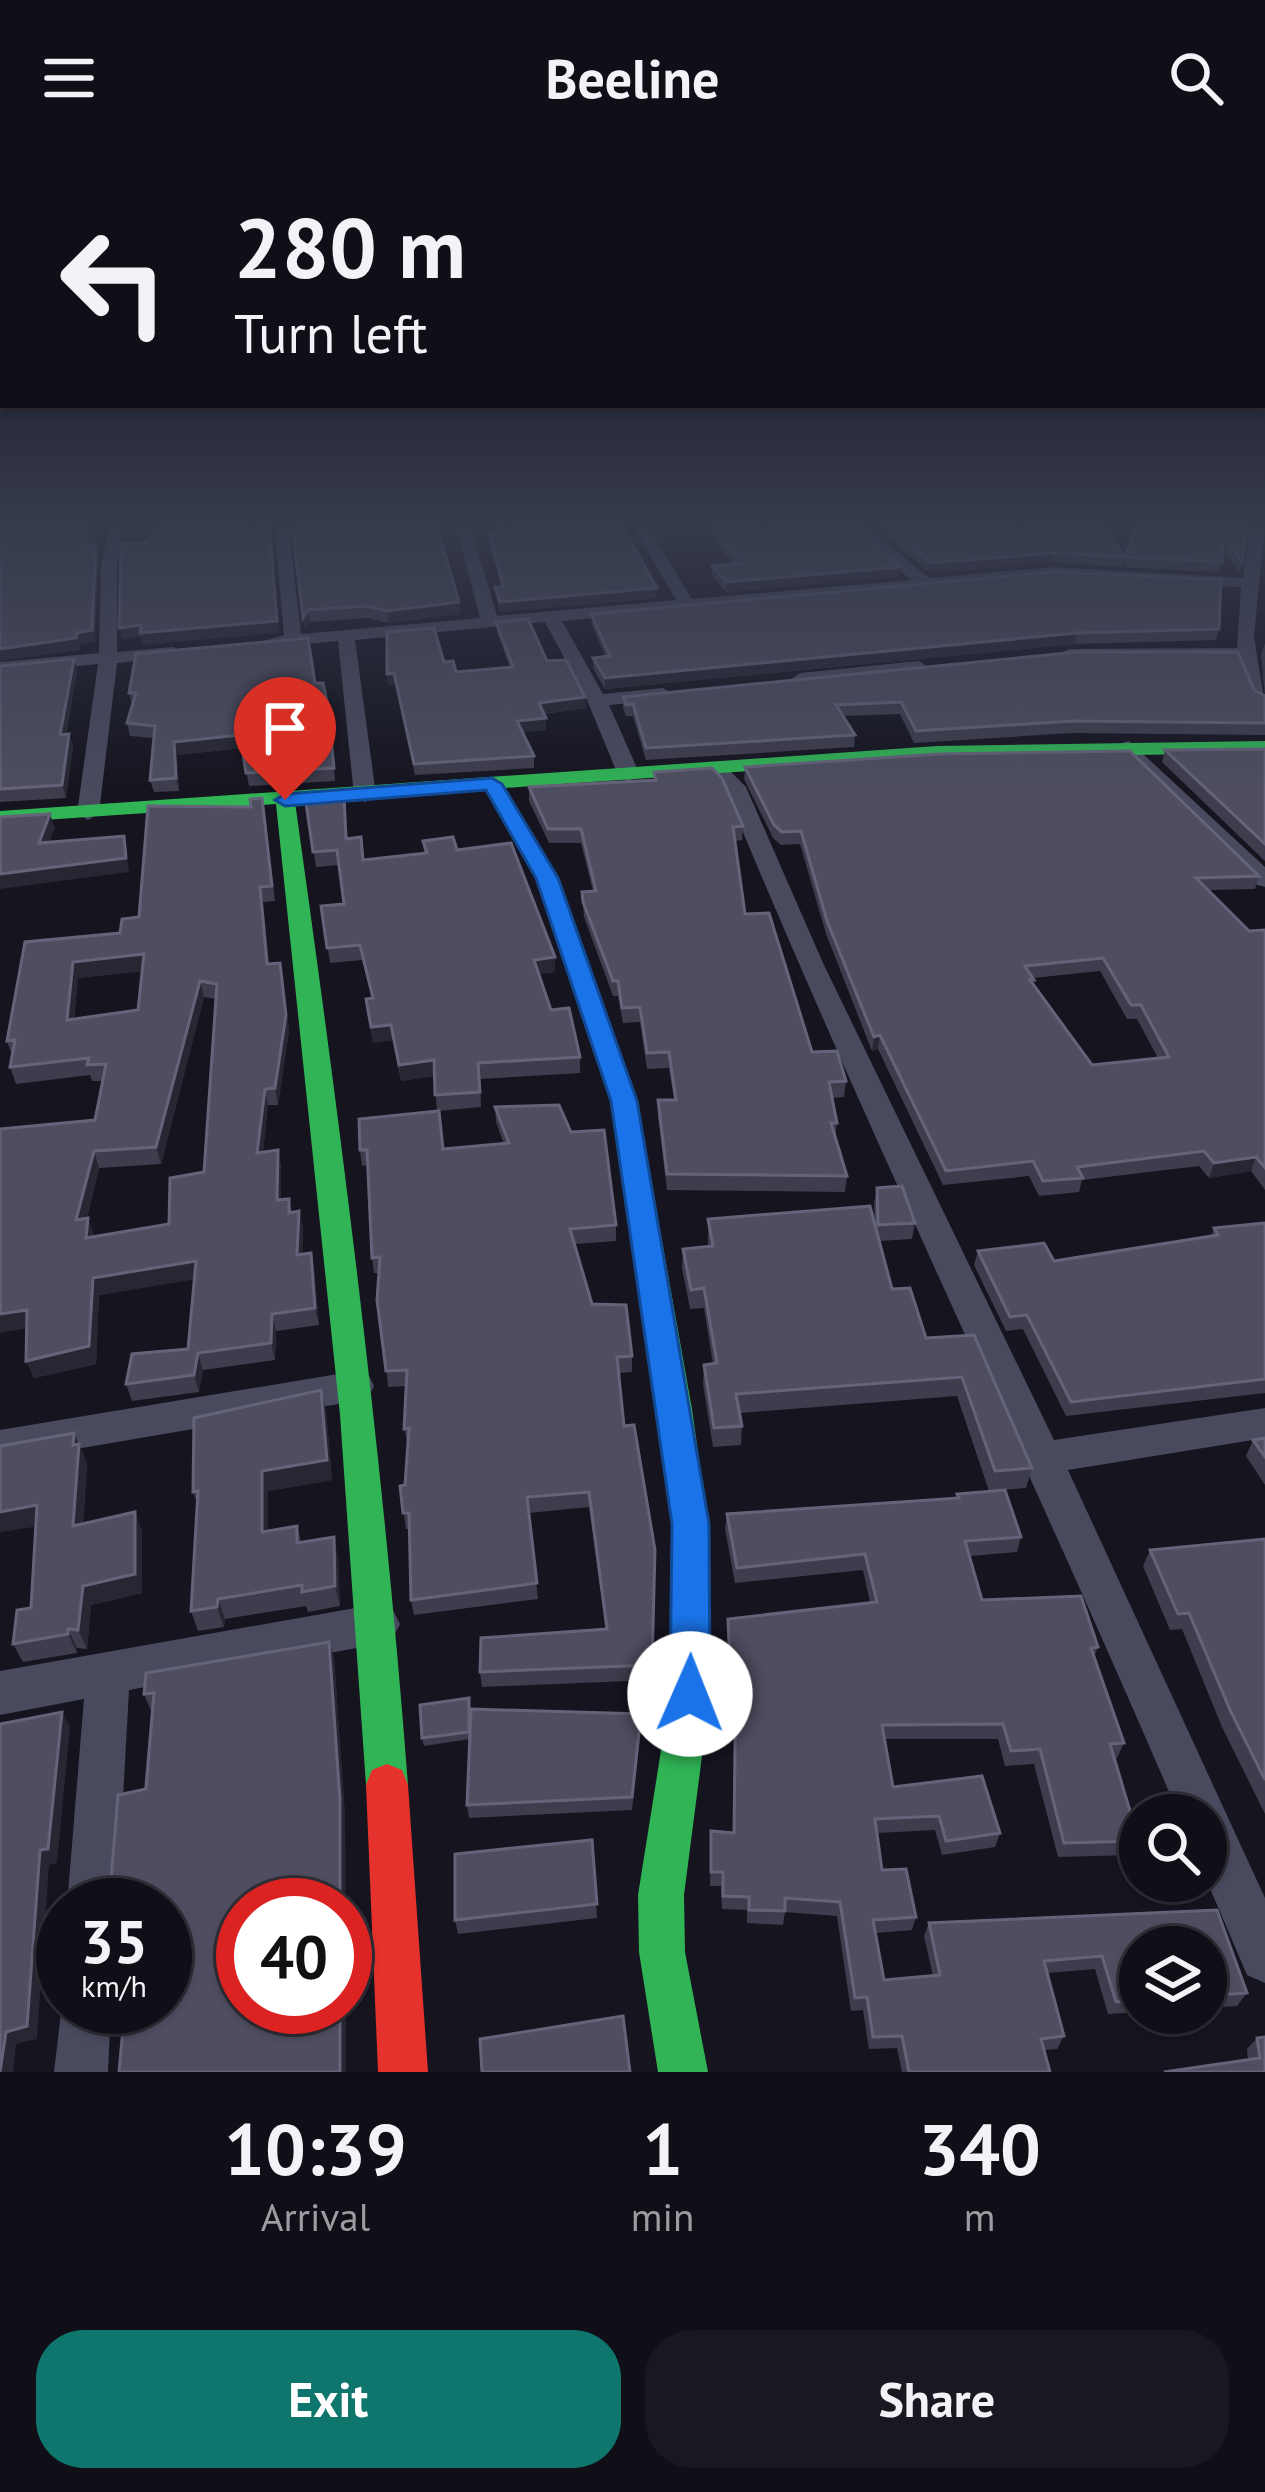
<!DOCTYPE html>
<html lang="en">
<head>
<meta charset="utf-8">
<style>
	body { margin:0; font-family:"PT Sans",sans-serif; background:#191820; color:#f1f3f6; height:100vh; display:flex; flex-direction:column; font-size:45px; white-space:nowrap }
	* { box-sizing:border-box; margin:0 }
	p { font-size:39px; color:#9c9ca1 }
	.icon { flex:none; width:66px; height:66px; fill:none; stroke:currentColor; stroke-width:2; stroke-linecap:round; stroke-linejoin:round }
	.map { position:relative; height:1916px; overflow:hidden }
	.panel { display:flex; flex-direction:column; background:#100f17; flex:1 }
	.panel>* { flex:none }
	.top-card { position:absolute; left:0px; top:0px; width:1266px; height:252px; box-shadow:0 3px 9px #0004,0 0 0 3px #302f36; background:#100f17; color:#f1f3f6; overflow:hidden }
	.controls { position:absolute; left:1119px; top:1638px; display:grid; gap:24px }
	.controls a { display:grid; place-items:center; width:108px; height:108px; border-radius:50%; background:#100f17; box-shadow:0 3px 9px #0004,0 0 0 3px #302f36; font-size:60px }
	.speed { position:absolute; left:36px; top:1722px; display:flex; gap:24px; font-size:60px; font-weight:700; text-align:center }
	.speed>* { display:grid; place-content:center; width:156px; height:156px; border-radius:50%; background:#100f17; box-shadow:0 3px 9px #0004,0 0 0 3px #302f36; line-height:1 }
	.speed small { font-size:30px; font-weight:400 }
	.speed .limit { border:18px solid #d22; background:#fff; color:#111 }
	.pin { position:absolute; display:grid; place-items:center; width:102px; height:102px; color:#fff; margin:-123px -51px; border-radius:50% 50% 50% 0; rotate:-45deg; box-shadow:0 0 12px #0007 }
	.pin .icon { rotate:45deg }
	.me { position:absolute; width:132px; margin:-66px; rotate:1deg; stroke-linejoin:round; filter:drop-shadow(0 0 9px #0008) }
	.turn { display:flex; align-items:center; gap:42px; height:252px; padding:0 36px; font-size:54px }
	.turn .icon { width:156px; height:156px; stroke-width:2.5 }
	.turn b { display:block; font-size:84px; line-height:102px }
	.eta { display:flex; justify-content:space-evenly; align-items:center; height:204px; text-align:center }
	.eta b { font-size:72px; font-weight:700; line-height:84px }
	.primary-button { display:flex; gap:24px; margin-top:auto; padding:24px 36px }
	.primary-button a { flex:1; height:138px; border-radius:48px; background:#0f766e; color:#fff; font-size:48px; font-weight:700; line-height:138px; text-align:center }
	.primary-button a+a { background:#191820; color:#f1f3f6 }
	header { display:flex; justify-content:space-between; align-items:center; height:156px; padding:0 36px; background:#100f17; font-size:54px; font-weight:700 }
	.map>svg:first-child { display:block }
	.lines { fill:none; stroke-linecap:round; stroke-linejoin:round }
	.street { fill:#4a4a5f; fill-rule:evenodd }
	.fast { fill:#30b455; fill-rule:evenodd }
	.jam { fill:#e5322d; fill-rule:evenodd }
	.wall { fill:#3e3d4e; fill-rule:evenodd }
	.shaded-wall { fill:#272633 }
	.building { fill:#4f4e61; stroke:#646379; stroke-width:3; fill-rule:evenodd }
	.route { fill:#1a73e8; stroke:#114b97; stroke-width:3 }
</style>
</head>
<body>
<header><svg class="icon" aria-label="menu" viewBox="0 0 24 24"><path d="M4 6h16M4 12h16M4 18h16"/></svg>Beeline<svg class="icon" aria-label="search" viewBox="0 0 24 24"><circle cx="10" cy="10" r="6"/><path d="M15 15l6 6"/></svg></header>
<div class="map">
<svg width="1265" height="1916" viewBox="0 0 1265 1916">
	<rect width="100%" height="100%" fill="#15141f"/>
	<g class="lines">
		<!-- street -->
		<g class="street">
			<polygon points="110,366 186,366 123,374 117,412 117,496 173,491 182,496 173,501 117,507 99,657 88,664 77,657 98,508 0,518 0,506 99,497 101,412"/>
			<polygon points="274,366 288,366 301,478 480,462 455,366 469,366 497,460 676,444 631,366 645,366 692,443 911,424 845,366 861,366 929,422 1052,411 1243,422 1251,366 1265,366 1254,480 1265,550 1255,544 1238,503 1069,503 1060,498 1069,493 1237,492 1241,431 1052,421 562,465 603,538 663,532 673,538 663,544 609,549 640,619 629,625 618,619 587,544 545,466 355,484 376,639 365,646 354,639 338,485 269,491 260,486 284,479"/>
			<polygon points="919,505 928,511 926,515 800,529 791,523 800,517"/>
			<polygon points="1129,585 1265,711 1265,731 1257,729 1122,595 1122,587"/>
			<path d="M708 607H722L746 631 823 807 1054 1284 1265 1252V1282L1068 1314 1265 1742V1827L1247 1819 1206 1723V1659H1179C1032 1315 868 979 725 633L704 611Z"/>
			<polygon points="356,1215 369,1220 374,1230 369,1240 356,1245 0,1306 0,1274"/>
			<polygon points="378,1448 393,1454 400,1468 393,1482 378,1488 129,1534 117,1749 67,1749 84,1543 0,1559 0,1515"/>
			<polygon points="63,1840 63,1851 111,1851 108,1916 54,1916"/>
		</g>
		<!-- fast -->
		<path class="fast" d="M1265 585V597L937 602 504 632 558 722 637 945 692 1253 708 1368 710 1538 684 1739 685 1796 708 1916H658L639 1796 638 1739 670 1538 672 1368 658 1253 611 945 536 722 485 633 295 646C341 973 383 1300 408 1629L402 1644 387 1650 372 1644 366 1629 340 1259 276 648 0 667V655L937 590Z"/>
		<!-- jam -->
		<polygon class="jam" points="387,1608 402,1614 408,1629 428,1916 378,1916 366,1629 372,1614"/>
	</g>
	<!-- wall -->
	<g class="wall">
		<polygon points="292,366 459,446 460,458 388,467 368,462 310,466 305,474"/>
		<polygon points="495,366 620,366 657,432 657,442 500,456 495,431 501,431 490,388 489,378 497,378"/>
		<polygon points="699,366 850,366 900,420 726,436 712,419 712,410 734,408"/>
		<polygon points="868,366 1102,366 1124,401 1122,411 1052,406 930,417"/>
		<polygon points="1238,366 1242,407 1239,417 1222,391 1219,416 1123,411 1125,401"/>
		<polygon points="591,458 1219,473 1216,484 1075,488 605,533 593,512 593,502 605,500 592,468"/>
		<polygon points="496,466 547,505 585,541 586,552 544,558 546,574 523,576 534,600 534,612 415,619 396,528 388,529 387,518 444,506 456,516 510,511 497,476"/>
		<polygon points="1265,487 1265,579 1071,577 914,587 900,558 843,560 855,579 854,591 646,604 633,560 626,560 623,552 623,541 1254,534 1265,540 1261,498"/>
		<polygon points="0,510 77,515 66,578 69,578 73,591 66,642 0,646"/>
		<polygon points="315,527 330,562 335,625 249,630 242,592 177,599 179,635 154,636 150,624 154,582 130,580 127,567 132,549 129,537"/>
		<polygon points="1265,593 1265,705 1162,606 1165,594"/>
		<path d="M745 611 1259 720 1255 733 1208 734 1249 775 1265 774V1034L1251 1015 1209 1022 1199 1010 1082 1024 1079 1036 1039 1040 1029 1020 943 1029 878 893 872 895 826 778 800 688 781 689 773 682 744 623ZM1100 815 1127 863H1137L1158 902 1092 909 1033 829V822Z"/>
		<polygon points="654,616 743,670 742,684 735,685 745,758 812,896 846,925 844,941 832,942 837,967 835,981 847,1020 845,1036 667,1034 658,960 658,944 674,944 669,912 647,913 640,866 623,867 618,840 613,840 584,761 582,736 593,735 581,687 549,687 529,645 529,631 654,624"/>
		<polygon points="305,640 344,640 348,683 364,704 424,697 423,685 457,694 555,816 539,818 551,854 580,901 580,917 480,923 481,951 437,955 434,920 401,925 393,884 373,887 366,843 372,842 362,804 330,807 321,750 344,748 339,709 316,711"/>
		<path d="M265 657 275 745 263 746 269 808 280 807 289 875 278 949H268L263 996 278 994 281 1011V1044L289 1043 292 1056 299 1055 303 1072 302 1098 311 1097 314 1114 319 1169 276 1175 275 1204 203 1214 199 1236 132 1245 126 1228 188 1193 194 1123 99 1139 96 1208 34 1222 26 1205 95 964 103 925H92L90 919 16 928 10 911 12 899 7 885 120 777ZM142 815 138 854 74 863 78 822ZM204 841 216 843 204 1016 169 1068 94 1080 87 1062 99 1012 161 1008Z"/>
		<polygon points="495,951 571,976 616,1069 616,1085 574,1088 592,1148 632,1200 632,1216 619,1217 624,1270 655,1394 652,1524 482,1531 480,1516 606,1473 589,1351 529,1357 538,1443 414,1459 411,1444 409,1373 406,1373 400,1330 405,1329 408,1288 404,1273 406,1230 388,1231 379,1117 374,1117 372,1102 367,1009 362,1010 360,994 443,993 504,988 496,966"/>
		<polygon points="877,1032 915,1067 912,1083 879,1085 892,1133 926,1182 974,1179 1032,1312 1026,1332 989,1335 957,1240 740,1257 742,1270 741,1289 713,1291 703,1228 704,1209 713,1208 704,1152 690,1153 682,1112 683,1093 708,1090 708,1063 875,1069 874,1048"/>
		<polygon points="1265,1067 1265,1237 1066,1260 1023,1173 1006,1175 974,1109 978,1095 1054,1105 1211,1080 1214,1072"/>
		<polygon points="321,1234 326,1255 332,1324 268,1335 268,1375 297,1370 301,1386 338,1401 340,1450 308,1456 306,1450 225,1463 224,1471 198,1475 191,1455 197,1347 193,1336"/>
		<polygon points="74,1277 87,1307 83,1368 142,1375 142,1437 91,1449 87,1493 77,1492 77,1497 23,1506 13,1488 31,1452 36,1370 0,1376"/>
		<polygon points="1265,1282 1265,1329 1246,1300 1253,1284"/>
		<polygon points="957,1338 1021,1381 1017,1396 970,1400 982,1444 1098,1491 1094,1501 1124,1587 1117,1602 1114,1602 1139,1685 1132,1699 1058,1701 1034,1608 1005,1610 998,1583 884,1583 893,1631 1000,1677 995,1691 942,1699 935,1674 877,1677 882,1714 916,1761 912,1774 875,1777 884,1824 933,1820 924,1780 929,1767 1217,1754 1247,1837 1237,1850 1206,1852 1206,1791 1140,1791 1140,1856 1108,1858 1095,1813 1047,1817 1064,1880 1057,1893 1044,1894 1050,1916 902,1916 897,1892 869,1893 863,1854 851,1855 837,1760 785,1756 783,1769 747,1767 747,1754 722,1753 721,1730 710,1730 711,1675 733,1676 734,1532 728,1532 728,1463 870,1446 863,1414 735,1427 725,1373 727,1358 956,1343"/>
		<polygon points="1265,1383 1265,1658 1222,1571 1182,1473 1170,1474 1143,1410 1150,1394"/>
		<polygon points="329,1486 334,1502 345,1660 346,1916 119,1916 151,1555 144,1538"/>
		<polygon points="470,1549 470,1570 641,1572 632,1654 469,1662 467,1649 470,1583 424,1590 422,1582"/>
		<polygon points="592,1684 597,1762 458,1778 455,1764"/>
		<polygon points="1257,1882 1265,1916 1248,1904 1247,1893"/>
	</g>
	<!-- shaded-wall -->
	<g class="shaded-wall">
		<polygon points="92,366 98,366 87,401 84,390"/>
		<polygon points="270,366 279,477 142,489 141,481 122,483 119,472"/>
		<polygon points="96,390 99,401 95,486 80,488 80,494 0,505 0,493"/>
		<polygon points="1054,397 1052,406 930,417 932,407"/>
		<polygon points="901,411 900,420 726,436 726,426"/>
		<polygon points="657,432 657,442 500,456 500,446"/>
		<polygon points="459,446 460,458 388,467 387,455"/>
		<polygon points="308,454 310,466 305,474 303,462"/>
		<polygon points="1077,477 1075,488 605,533 605,522"/>
		<polygon points="74,503 77,515 63,592 60,579"/>
		<polygon points="394,517 396,528 388,529 387,518"/>
		<polygon points="585,541 586,552 539,558 539,547"/>
		<polygon points="546,562 546,574 518,577 517,565"/>
		<polygon points="69,578 73,591 66,642 62,629"/>
		<polygon points="240,579 243,592 177,599 179,635 176,622 174,586"/>
		<polygon points="50,658 55,672 43,701 39,687"/>
		<polygon points="124,680 129,716 0,733 0,718"/>
		<polygon points="260,731 263,746 270,824 267,808"/>
		<polygon points="144,798 148,814 78,822 72,880 67,864 73,806"/>
		<polygon points="555,801 555,816 535,819 534,804"/>
		<polygon points="280,807 289,875 278,949 275,932"/>
		<polygon points="200,825 204,841 161,1008 156,991"/>
		<polygon points="391,869 393,884 373,887 371,871"/>
		<polygon points="880,879 878,893 872,895 874,881"/>
		<polygon points="434,904 436,920 401,925 399,909"/>
		<polygon points="265,933 268,949 261,1014 257,997"/>
		<polygon points="278,994 281,1011 281,1061 277,1044"/>
		<polygon points="94,995 99,1012 82,1081 76,1064"/>
		<polygon points="1256,1001 1251,1015 1209,1022 1214,1007"/>
		<polygon points="299,1055 303,1072 301,1116 297,1099"/>
		<polygon points="88,1062 94,1079 92,1099 86,1082"/>
		<polygon points="311,1097 314,1114 319,1169 315,1152"/>
		<polygon points="196,1105 201,1122 99,1139 96,1208 34,1222 26,1205 93,1122"/>
		<polygon points="27,1154 34,1171 0,1177 0,1158"/>
		<polygon points="272,1158 276,1175 275,1204 271,1187"/>
		<polygon points="198,1197 203,1214 199,1236 194,1219"/>
		<polygon points="321,1234 326,1255 332,1324 268,1335 268,1396 262,1376 262,1315"/>
		<polygon points="74,1277 87,1307 81,1389 73,1370"/>
		<polygon points="37,1349 46,1369 0,1376 0,1356"/>
		<polygon points="135,1356 142,1375 142,1437 91,1449 87,1493 78,1474 83,1430"/>
		<polygon points="334,1381 338,1401 340,1450 335,1430"/>
		<polygon points="218,1443 225,1463 224,1471 217,1451"/>
		<polygon points="68,1473 77,1492 77,1497 68,1478"/>
		<polygon points="329,1486 334,1502 345,1660 346,1916 340,1916 340,1851 345,1851 345,1749 340,1749"/>
		<polygon points="62,1556 70,1571 57,1707 49,1709 37,1883 16,1888 13,1916 1,1916 6,1876 40,1694"/>
	</g>
	<!-- building -->
	<g class="building">
		<polygon points="0,366 92,366 84,390 96,390 92,474 77,477 76,482 0,493"/>
		<polygon points="158,366 269,366 277,465 140,477 141,469 119,472 121,388 143,387 153,380"/>
		<polygon points="292,366 436,366 459,446 387,455 367,450 308,454 303,462"/>
		<polygon points="496,366 620,366 657,432 500,446 495,431 504,431 489,378 500,377"/>
		<polygon points="708,366 850,366 901,411 726,426 712,410 742,407"/>
		<polygon points="880,366 1102,366 1124,401 1054,397 932,407"/>
		<polygon points="1137,366 1238,366 1248,368 1242,407 1223,378 1222,406 1125,401"/>
		<polygon points="1054,416 1221,424 1219,473 1077,477 605,522 593,502 610,500 591,458"/>
		<polygon points="528,463 547,505 566,504 585,541 539,547 546,562 517,565 534,600 414,608 394,517 387,518 387,476 434,472 444,506 453,505 456,516 513,511 496,466"/>
		<polygon points="308,482 315,527 323,527 328,550 334,612 246,617 240,579 174,586 176,622 150,624 155,570 127,567 136,537 129,537 136,498"/>
		<polygon points="1078,496 1238,496 1254,534 1265,540 1265,567 1073,565 916,575 901,546 836,549 855,579 646,592 633,548 626,549 623,541"/>
		<polygon points="74,503 60,579 69,578 62,629 0,633 0,510"/>
		<polygon points="1265,593 1265,688 1165,594"/>
		<path d="M1130 595 1259 720 1196 722 1249 775 1265 774V1012L1256 1001 1214 1007 1204 995 1077 1011 1083 1022 1043 1025 1033 1005 946 1015 880 879 874 881 827 765 801 675 782 676 774 669 745 611 939 598ZM1103 802 1131 849H1141L1169 901 1092 909 1030 824H1034L1025 810Z"/>
		<polygon points="712,612 722,622 743,670 733,671 745,758 769,757 812,896 837,895 846,925 829,926 837,967 831,967 847,1020 667,1018 658,944 676,944 669,896 647,897 640,851 622,852 618,825 613,825 583,746 582,736 596,735 581,673 548,673 529,631 656,624 654,616"/>
		<polygon points="305,640 344,640 346,683 361,681 363,704 427,697 423,685 453,681 457,694 511,687 555,801 534,804 551,854 569,852 580,901 478,907 480,936 435,939 434,904 399,909 391,869 371,871 366,843 373,842 360,789 327,792 321,750 344,748 337,694 313,696"/>
		<path d="M262 642 272 730 260 731 267 808 280 807 286 859 275 932 265 933 257 997 278 994 277 1044 289 1043V1057L299 1055 297 1099 311 1097 315 1152 272 1158 271 1187 198 1197 194 1219 126 1228 132 1198 188 1193 196 1105 93 1122 89 1190 26 1205 27 1154 0 1158V973L95 964 106 908 87 909 89 902 10 911 15 884 7 885 25 786 120 777 122 763 139 761 148 650 251 651 250 643ZM144 798 138 854 67 864 73 806ZM200 825 217 828 204 1016 170 1022 169 1068 86 1082 88 1062 76 1064 94 995 156 991Z"/>
		<polygon points="50,658 39,687 124,680 126,702 0,718 0,661"/>
		<polygon points="559,949 571,976 604,974 616,1069 570,1073 592,1148 626,1149 632,1200 617,1201 624,1270 634,1269 655,1394 652,1509 480,1516 481,1482 607,1473 589,1336 527,1341 537,1427 411,1444 409,1357 403,1357 400,1330 405,1329 409,1272 404,1273 407,1214 386,1215 377,1144 380,1101 372,1102 367,994 360,994 359,963 439,955 443,993 509,987 495,951"/>
		<polygon points="902,1030 915,1067 878,1069 877,1032"/>
		<polygon points="870,1050 892,1133 910,1132 926,1182 974,1179 1032,1312 995,1315 962,1221 736,1238 742,1270 714,1272 704,1209 717,1207 704,1132 691,1134 683,1093 713,1090 708,1063"/>
		<polygon points="1265,1067 1265,1223 1071,1246 1027,1159 1010,1161 978,1095 1044,1087 1054,1105 1218,1079 1214,1072"/>
		<polygon points="321,1234 327,1304 262,1315 262,1376 297,1370 297,1387 334,1381 335,1430 302,1436 302,1429 218,1443 217,1451 191,1455 198,1335 193,1336 194,1262"/>
		<polygon points="74,1277 73,1289 79,1288 73,1370 135,1356 135,1418 83,1430 78,1474 68,1473 68,1478 13,1488 17,1454 31,1452 37,1349 0,1356 0,1290"/>
		<polygon points="1265,1282 1265,1301 1253,1284"/>
		<polygon points="1005,1334 1021,1381 965,1385 982,1444 1081,1440 1098,1491 1091,1492 1124,1587 1110,1588 1139,1685 1064,1687 1040,1593 1011,1595 1003,1568 882,1569 893,1631 982,1620 1000,1677 946,1685 939,1660 875,1663 882,1714 906,1713 916,1761 873,1764 884,1824 940,1819 929,1767 1217,1754 1247,1837 1206,1840 1206,1791 1140,1791 1140,1844 1116,1846 1102,1800 1044,1805 1064,1880 1041,1883 1050,1916 909,1916 902,1880 873,1881 867,1841 855,1842 840,1746 785,1742 785,1755 749,1754 749,1741 723,1740 723,1716 711,1716 711,1675 734,1677 736,1517 730,1517 728,1463 877,1446 865,1398 737,1412 727,1358 959,1342 957,1338"/>
		<polygon points="1265,1383 1265,1624 1231,1556 1189,1457 1178,1458 1150,1394"/>
		<polygon points="329,1486 340,1644 340,1749 243,1749 243,1851 340,1851 340,1916 119,1916 125,1851 165,1851 165,1749 109,1749 118,1639 146,1633 154,1537 144,1538 146,1517"/>
		<polygon points="469,1542 469,1576 422,1582 420,1549"/>
		<polygon points="471,1553 641,1558 632,1641 467,1649"/>
		<polygon points="62,1556 48,1693 40,1694 27,1870 6,1876 0,1916 0,1568"/>
		<polygon points="592,1684 597,1748 455,1764 455,1698"/>
		<polygon points="623,1860 630,1916 482,1916 480,1883"/>
		<polygon points="1265,1881 1265,1916 1164,1916 1260,1902 1257,1882"/>
	</g>
	<!-- sky -->
	<linearGradient id="sky" x2="0" y2="1"><stop stop-color="#0c0b11"/><stop offset="0.58" stop-color="#353a4d"/><stop offset="1" stop-color="#353a4d" stop-opacity="0"/></linearGradient>
	<rect width="1265" height="634" fill="url(#sky)"/>
	<!-- route -->
	<polygon class="route" points="492,622 502,628 558,722 637,945 709,1368 710,1538 704,1552 690,1558 676,1552 670,1538 672,1368 611,945 536,722 486,634 285,650 275,644 285,638"/>
</svg>
<div class="controls">
<a><svg class="icon" aria-label="search" viewBox="0 0 24 24"><circle cx="10" cy="10" r="6"/><path d="M15 15l6 6"/></svg></a>
<a><svg class="icon" aria-label="layers" viewBox="0 0 24 24"><path d="M12 4l9 5-9 5-9-5zM3 14l9 5 9-5"/></svg></a>
</div>
<div class="speed"><div>35<small>km/h</small></div><div class="limit">40</div></div>
<div class="pin" style="left:285px;top:644px;background:#d93025"><svg class="icon" aria-label="arrive" viewBox="0 0 24 24"><path d="M6 21V4h12l-3 4 3 4H6"/></svg></div>
<svg class="me" style="left:690px;top:1538px" viewBox="-20 -20 40 40"><circle r="19" fill="#fff"/><path d="M0-13L10 11 0 6-10 11z" fill="#1a73e8"/></svg>
<div class="top-card">
<div class="turn"><svg class="icon" aria-label="left" viewBox="0 0 24 24"><path d="M17 20v-9H6M10 6l-5 5 5 5"/></svg><div><b>280 m</b>Turn left</div></div>
</div>
</div>
<section class="panel">
<div class="eta">
<div><b>10:39</b><p>Arrival</p></div>
<div><b>1</b><p>min</p></div>
<div><b>340</b><p>m</p></div>
</div>
<div class="primary-button"><a>Exit</a><a>Share</a></div>
</section>
</body>
</html>
